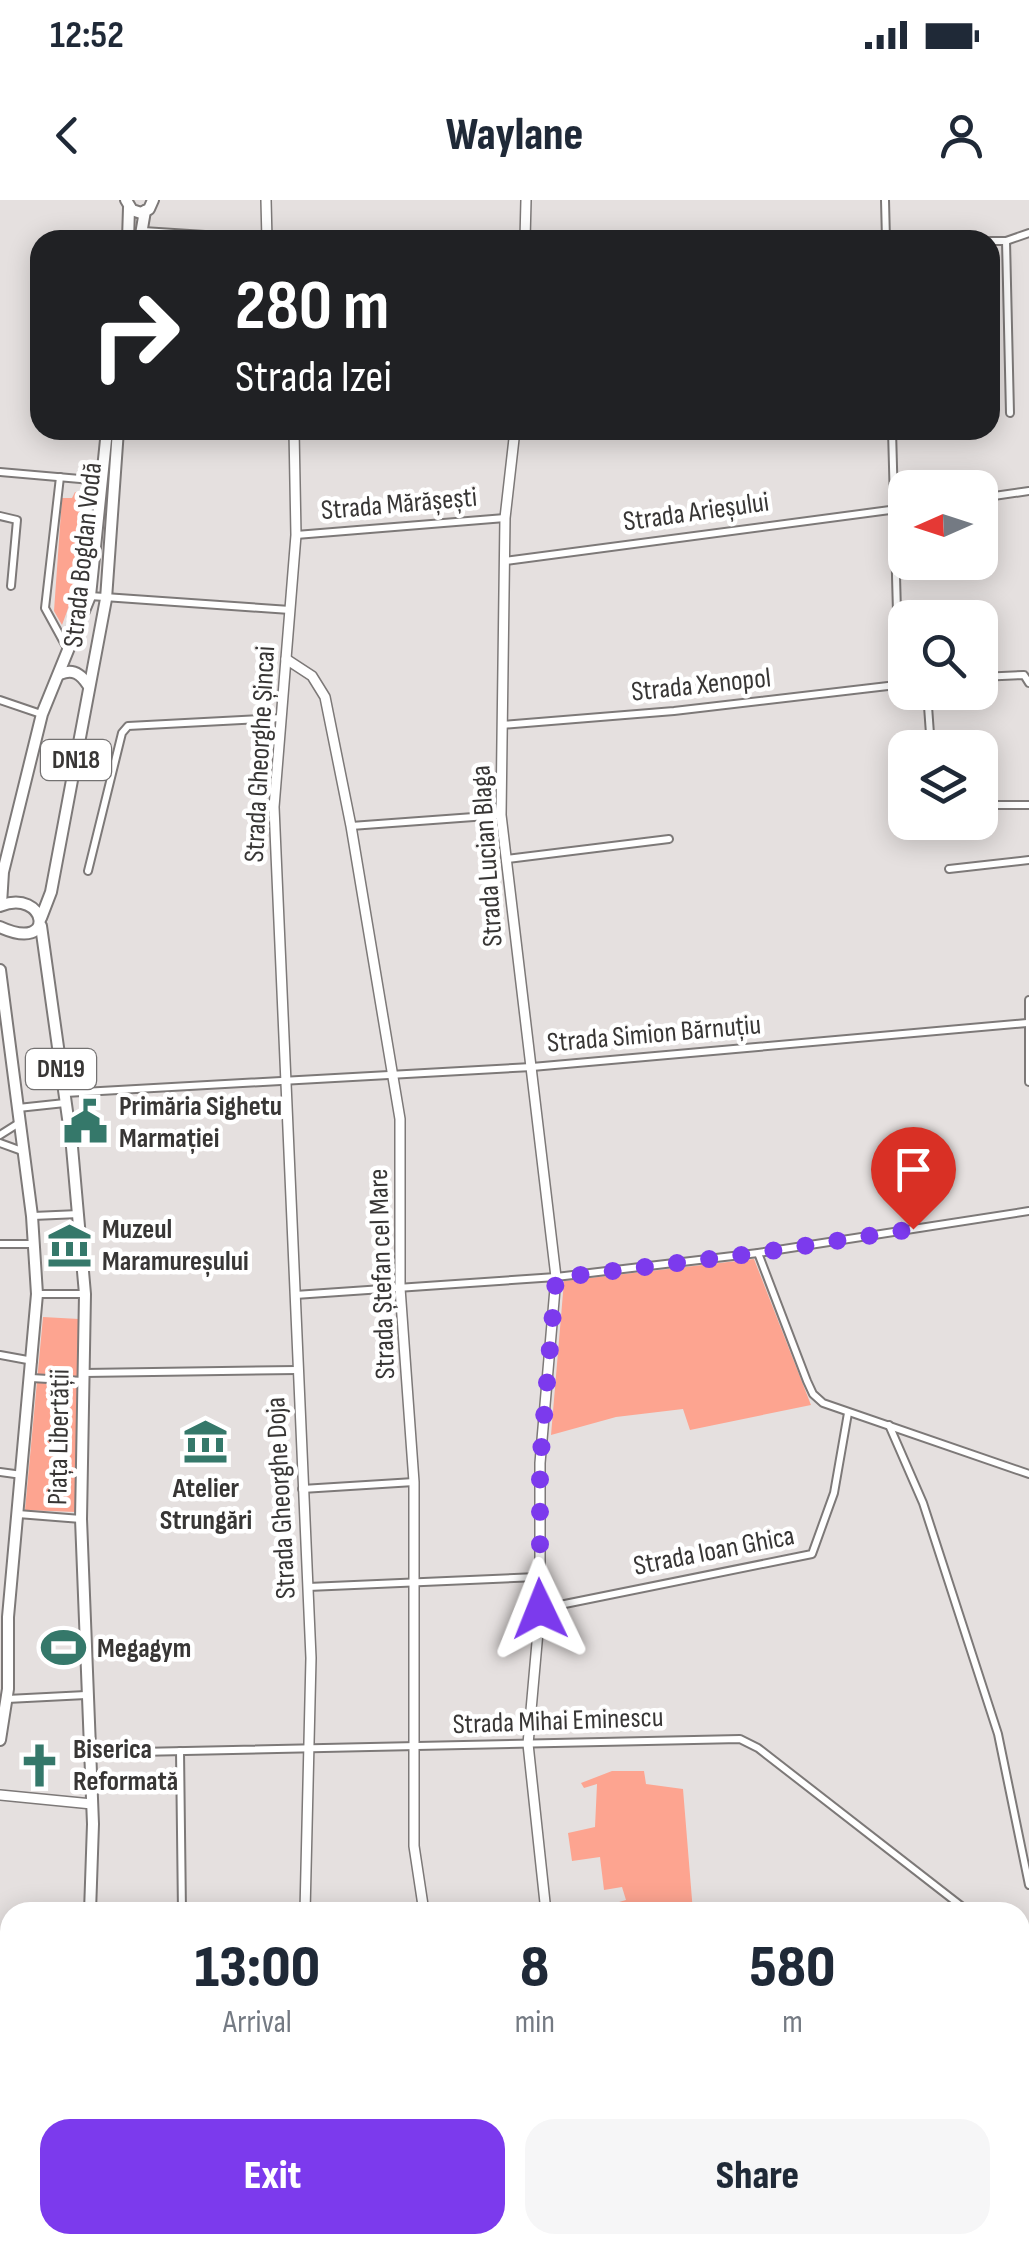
<!DOCTYPE html>
<html lang="en">
<head>
<meta charset="utf-8">
<style>
	body { margin:0; font-family:"Sofia Sans Condensed",sans-serif; background:#f6f6f7; color:#1f2937; height:100vh; display:flex; flex-direction:column; font-size:38px; white-space:nowrap }
	* { box-sizing:border-box; margin:0 }
	p { font-size:32px; color:#747a83 }
	.icon { flex:none; width:55px; height:55px; fill:none; stroke:currentColor; stroke-width:2; stroke-linecap:round; stroke-linejoin:round }
	.map { position:relative; flex:1; overflow:hidden }
	.sheet { position:absolute; left:0px; top:1702px; width:1030px; height:352px; display:flex; flex-direction:column; background:#fff; border-radius:30px 30px 0 0; box-shadow:0 5px 25px #0003 }
	.sheet>* { flex:none }
	.banner { position:absolute; left:30px; top:30px; width:970px; height:210px; border-radius:30px; box-shadow:0 5px 25px #0003; background:#202124; color:#fff; overflow:hidden }
	.needle { width:65px; rotate:267deg }
	.fabs { position:absolute; left:888px; top:270px; display:grid; gap:20px }
	.fabs a { display:grid; place-items:center; width:110px; height:110px; border-radius:20px; background:#fff; box-shadow:0 5px 25px #0003; font-size:50px }
	.pin { position:absolute; display:grid; place-items:center; width:85px; height:85px; color:#fff; margin:-102px -42px; border-radius:50% 50% 50% 0; rotate:-45deg; box-shadow:0 0 10px #0007 }
	.pin .icon { rotate:45deg }
	.me { position:absolute; width:110px; margin:-55px; rotate:358deg; stroke-linejoin:round; filter:drop-shadow(0 0 8px #0008) }
	.turn { display:flex; align-items:center; gap:35px; height:210px; padding:0 40px; font-size:45px }
	.turn .icon { width:130px; height:130px; stroke-width:2.5 }
	.turn b { display:block; font-size:70px; line-height:85px }
	.eta { display:flex; justify-content:space-evenly; align-items:center; height:170px; text-align:center }
	.eta b { font-size:60px; font-weight:800; line-height:70px }
	.cta { display:flex; gap:20px; margin-top:auto; padding:20px 40px }
	.cta a { flex:1; height:115px; border-radius:30px; background:#7c3aed; color:#fff; font-size:40px; font-weight:800; line-height:115px; text-align:center }
	.cta a+a { background:#f6f6f7; color:#1f2937 }
	.status { display:flex; justify-content:space-between; align-items:center; height:70px; padding:0 50px; background:#fff; direction:ltr }
	.status svg { height:28px; fill:currentColor }
	header { display:flex; justify-content:space-between; align-items:center; height:130px; padding:0 40px; background:#fff; font-size:45px; font-weight:800 }
	.map>svg:first-child { display:block }
	.green { fill:#fda490 }
	.lines { fill:none; stroke-linecap:round; stroke-linejoin:round }
	.street-casing { stroke:#7d7978; stroke-width:10 }
	.secondary-casing { stroke:#7d7978; stroke-width:12 }
	.primary-casing { stroke:#7d7978; stroke-width:14 }
	.street { stroke:#fff; stroke-width:6 }
	.secondary { stroke:#fff; stroke-width:9 }
	.primary { stroke:#fff; stroke-width:10 }
	.route { stroke:#7c3aed; stroke-width:18; stroke-dasharray:0 32.4 }
	.labels { text-anchor:middle; dominant-baseline:central; stroke-width:9; stroke-linejoin:round; paint-order:stroke }
	.shield { fill:#fff; stroke:#747272; stroke-width:2.5 }
	.shield-label { font-size:25px; font-weight:bold; fill:#383635 }
	.street-label { font-size:28px; fill:#383635; stroke:#fff }
	.poi-label { font-size:28px; font-weight:bold; fill:#383635; stroke:#fff; text-anchor:start }
</style>
</head>
<body>
<div class="status"><b>12:52</b><svg viewBox="0 0 49 12"><path d="M0 12V9h3v3zM5 12V6h3v6zM10 12V3h3v9zM15 12V0h3v12zM26 1h20v11H26zM47 4h2v5h-2z"/></svg></div>
<header><svg class="icon" aria-label="back" viewBox="0 0 24 24"><path d="M15 5l-7 7 7 7"/></svg>Waylane<svg class="icon" aria-label="person" viewBox="0 0 24 24"><circle cx="12" cy="8" r="4"/><path d="M4 21q1-7 8-7t8 7"/></svg></header>
<div class="map">
<svg width="1029" height="2053" viewBox="0 0 1029 2053">
	<rect width="100%" height="100%" fill="#e5e0df"/>
	<!-- green -->
	<g class="green">
		<path d="M75 292 86 294C82 338 79 384 62 425L54 411 62 298H72Z"/>
		<polygon points="754,1059 811,1205 690,1230 683,1209 616,1217 551,1235 564,1081"/>
		<polygon points="43,1117 79,1119 76,1312 25,1310"/>
		<polygon points="612,1571 644,1571 646,1584 683,1589 693,1712 606,1712 605,1706 626,1700 622,1687 604,1690 600,1657 572,1661 568,1633 595,1627 597,1584 584,1588 581,1583"/>
	</g>
	<g class="lines">
		<defs>
			<g id="street">
				<polyline points="885,0 886,40"/>
				<polyline points="143,31 266,39"/>
				<polyline points="990,41 1006,41 1029,33"/>
				<polyline points="1006,41 1010,213"/>
				<polyline points="892,230 899,485"/>
				<polyline points="0,272 103,281"/>
				<polyline points="60,277 45,408 68,450"/>
				<polyline points="980,298 1029,291"/>
				<polyline points="0,316 17,320 11,386"/>
				<polyline points="296,335 505,318"/>
				<polyline points="505,361 905,308"/>
				<polyline points="90,396 290,410"/>
				<polyline points="980,477 1024,475 1029,483"/>
				<polyline points="927,492 931,548"/>
				<polyline points="0,500 41,514"/>
				<polyline points="502,525 674,511 905,484"/>
				<polyline points="980,605 1029,605"/>
				<polyline points="351,626 501,615"/>
				<polyline points="507,659 669,639"/>
				<polyline points="949,669 1029,660"/>
				<polyline points="88,671 122,533 128,526 281,518"/>
				<polyline points="1029,800 1029,882"/>
				<polyline points="65,893 532,867 1027,823"/>
				<polyline points="18,908 65,903"/>
				<polyline points="0,935 19,923"/>
				<polyline points="0,943 22,951"/>
				<polyline points="33,1016 79,1014"/>
				<polyline points="0,1044 33,1044"/>
				<polyline points="758,1053 807,1181 813,1194 823,1203 1029,1274"/>
				<polyline points="37,1094 84,1094"/>
				<polyline points="295,1095 556,1077 758,1053 1029,1011"/>
				<polyline points="0,1155 33,1161"/>
				<polyline points="84,1173 297,1170"/>
				<polyline points="31,1178 83,1181"/>
				<polyline points="889,1225 923,1303 998,1534 1029,1685"/>
				<polyline points="0,1272 22,1275"/>
				<polyline points="302,1289 414,1282"/>
				<polyline points="18,1314 81,1319"/>
				<polyline points="308,1387 538,1377"/>
				<polyline points="540,1409 812,1354 834,1293 848,1213"/>
				<polyline points="7,1499 86,1495"/>
				<polyline points="180,1551 182,1712"/>
				<polyline points="91,1553 740,1539 758,1548 969,1712"/>
				<polyline points="153,1584 180,1583"/>
				<polyline points="1020,1755 1029,1763"/>
				<polyline points="1020,1836 1029,1839"/>
				<polyline points="0,2007 10,1994"/>
				<polyline points="1020,2042 1029,2045"/>
				<polyline points="668,2046 686,2052"/>
				<polyline points="424,2053 426,2045"/>
				<polyline points="722,2053 724,2045"/>
				<polyline points="991,2053 993,2045"/>
			</g>
			<g id="secondary">
				<polyline points="266,0 267,40"/>
				<polyline points="525,40 526,0"/>
				<polyline points="294,230 296,335 274,607 311,1458 305,1712"/>
				<polyline points="515,230 505,318 501,615 556,1077 540,1263 540,1409 528,1544 546,1712"/>
				<polyline points="286,459 312,476 325,497 351,626 400,919 400,1088 414,1282 414,1646 424,1712"/>
				<polyline points="0,1595 92,1604"/>
				<polyline points="666,2053 669,2045"/>
			</g>
			<g id="primary">
				<polyline points="126,0 132,10 141,13 149,9 153,0"/>
				<polyline points="128,40 129,8"/>
				<polyline points="140,40 145,11"/>
				<path d="M60 474C73 468 81 474 88 485"/>
				<polyline points="1,704 3,672 42,514 90,396 107,230"/>
				<path d="M0 706C46 687 59 754 0 727"/>
				<polyline points="41,718 51,692 106,399 118,230"/>
				<polyline points="41,726 72,947 85,1094 81,1319 93,1624 90,1712"/>
				<polyline points="0,770 32,1016 37,1094 8,1417 8,1489 0,1540"/>
				<polyline points="0,1763 10,1773"/>
				<polyline points="309,2053 309,2045"/>
			</g>
		</defs>
		<!-- street casing -->
		<use href="#street" class="street-casing"/>
		<!-- secondary casing -->
		<use href="#secondary" class="secondary-casing"/>
		<!-- primary casing -->
		<use href="#primary" class="primary-casing"/>
		<!-- street -->
		<use href="#street" class="street"/>
		<!-- secondary -->
		<use href="#secondary" class="secondary"/>
		<!-- primary -->
		<use href="#primary" class="primary"/>
	</g>
	<g class="lines">
		<!-- route -->
		<polyline class="route" points="540,1409 540,1264 556,1078 758,1053 913,1029"/>
	</g>
	<!-- icons -->
	<defs>
		<symbol id="civic-bare" viewBox="-9 -9 18 18"><path d="M-.6-6.5H3V-4.5H.6V-3L4-1V1h2V6H-6V1h2V-1L-.6-3ZM-1.2 2.5V6h2.4V2.5Z" fill="#35786a" stroke="#fff" stroke-width="2.5" paint-order="stroke"/></symbol>
		<symbol id="museum-bare" viewBox="-9 -9 18 18"><path d="M0-6L6-3V-2H-6V-3ZM-5-1h2V3h-2ZM-1-1h2V3h-2ZM3-1h2V3H3ZM-6 4H6V6H-6Z" fill="#35786a" stroke="#fff" stroke-width="2.5" paint-order="stroke"/></symbol>
		<symbol id="stadium-bare" viewBox="-9 -9 18 18"><path d="M0-5a6.5 5 0 1 0 0 10a6.5 5 0 1 0 0-10ZM-3.5-1.8h7v3.6h-7Z" fill="#35786a" stroke="#fff" stroke-width="2.5" paint-order="stroke"/></symbol>
		<symbol id="church-bare" viewBox="-9 -9 18 18"><path d="M-1.2-6h2.4v3.5h3.3v2.4h-3.3V6h-2.4V-.1h-3.3v-2.4h3.3Z" fill="#35786a" stroke="#fff" stroke-width="2.5" paint-order="stroke"/></symbol>
	</defs>
	<g fill-rule="evenodd">
		<use href="#civic-bare" x="54" y="890" width="63" height="63"/>
		<use href="#museum-bare" x="38" y="1014" width="63" height="63"/>
		<use href="#museum-bare" x="174" y="1210" width="63" height="63"/>
		<use href="#stadium-bare" x="32" y="1416" width="63" height="63"/>
		<use href="#church-bare" x="8" y="1534" width="63" height="63"/>
	</g>
	<g class="labels">
		<!-- shield labels -->
		<g class="shield">
			<rect x="41" y="540" width="70" height="40" rx="8"/>
			<rect x="26" y="849" width="70" height="40" rx="8"/>
		</g>
		<g class="shield-label">
			<text x="76" y="560">DN18</text>
			<text x="61" y="869">DN19</text>
		</g>
		<!-- street labels -->
		<g class="street-label">
			<text transform="translate(399 304) rotate(-5)">Strada Mărășești</text>
			<text transform="translate(696 312) rotate(-8)">Strada Arieșului</text>
			<text transform="translate(83 355) rotate(-84)">Strada Bogdan Vodă</text>
			<text transform="translate(701 485) rotate(-6)">Strada Xenopol</text>
			<text transform="translate(260 554) rotate(-87)">Strada Gheorghe Șincai</text>
			<text transform="translate(487 656) rotate(-94)">Strada Lucian Blaga</text>
			<text transform="translate(654 834) rotate(-5)">Strada Simion Bărnuțiu</text>
			<text transform="translate(382 1074) rotate(-92)">Strada Ștefan cel Mare</text>
			<text transform="translate(59 1237) rotate(-89)">Piața Libertății</text>
			<text transform="translate(281 1298) rotate(-93)">Strada Gheorghe Doja</text>
			<text transform="translate(714 1351) rotate(-11)">Strada Ioan Ghica</text>
			<text transform="translate(558 1521) rotate(-2)">Strada Mihai Eminescu</text>
		</g>
		<!-- poi labels -->
		<g class="poi-label">
			<text x="119" y="906">Primăria Sighetu<tspan x="119" dy="32">Marmației</tspan></text>
			<text x="102" y="1029">Muzeul<tspan x="102" dy="32">Maramureșului</tspan></text>
			<text x="206" y="1288" text-anchor="middle">Atelier<tspan x="206" dy="32">Strungări</tspan></text>
			<text x="97" y="1448">Megagym</text>
			<text x="73" y="1549">Biserica<tspan x="73" dy="32">Reformată</tspan></text>
		</g>
	</g>
</svg>
<div class="fabs">
<a><svg class="needle" viewBox="-14 -14 28 28"><path d="M0-13l5 13h-10z" fill="#e53935"/><path d="M0 13l5-13h-10z" fill="#747a83"/></svg></a>
<a><svg class="icon" aria-label="search" viewBox="0 0 24 24"><circle cx="10" cy="10" r="6"/><path d="M15 15l6 6"/></svg></a>
<a><svg class="icon" aria-label="layers" viewBox="0 0 24 24"><path d="M12 4l9 5-9 5-9-5zM3 14l9 5 9-5"/></svg></a>
</div>
<div class="pin" style="left:913px;top:1029px;background:#d93025"><svg class="icon" aria-label="arrive" viewBox="0 0 24 24"><path d="M6 21V4h12l-3 4 3 4H6"/></svg></div>
<svg class="me" style="left:540px;top:1409px" viewBox="-20 -20 40 40"><path d="M0-17L14 15 0 8-14 15z" fill="#7c3aed" stroke="#fff" stroke-width="4"/></svg>
<div class="banner">
<div class="turn"><svg class="icon" aria-label="right" viewBox="0 0 24 24"><path d="M7 20v-9h11M14 6l5 5-5 5"/></svg><div><b>280 m</b>Strada Izei</div></div>
</div>
<section class="sheet">
<div class="eta">
<div><b>13:00</b><p>Arrival</p></div>
<div><b>8</b><p>min</p></div>
<div><b>580</b><p>m</p></div>
</div>
<div class="cta"><a>Exit</a><a>Share</a></div>
</section>
</div>
</body>
</html>
